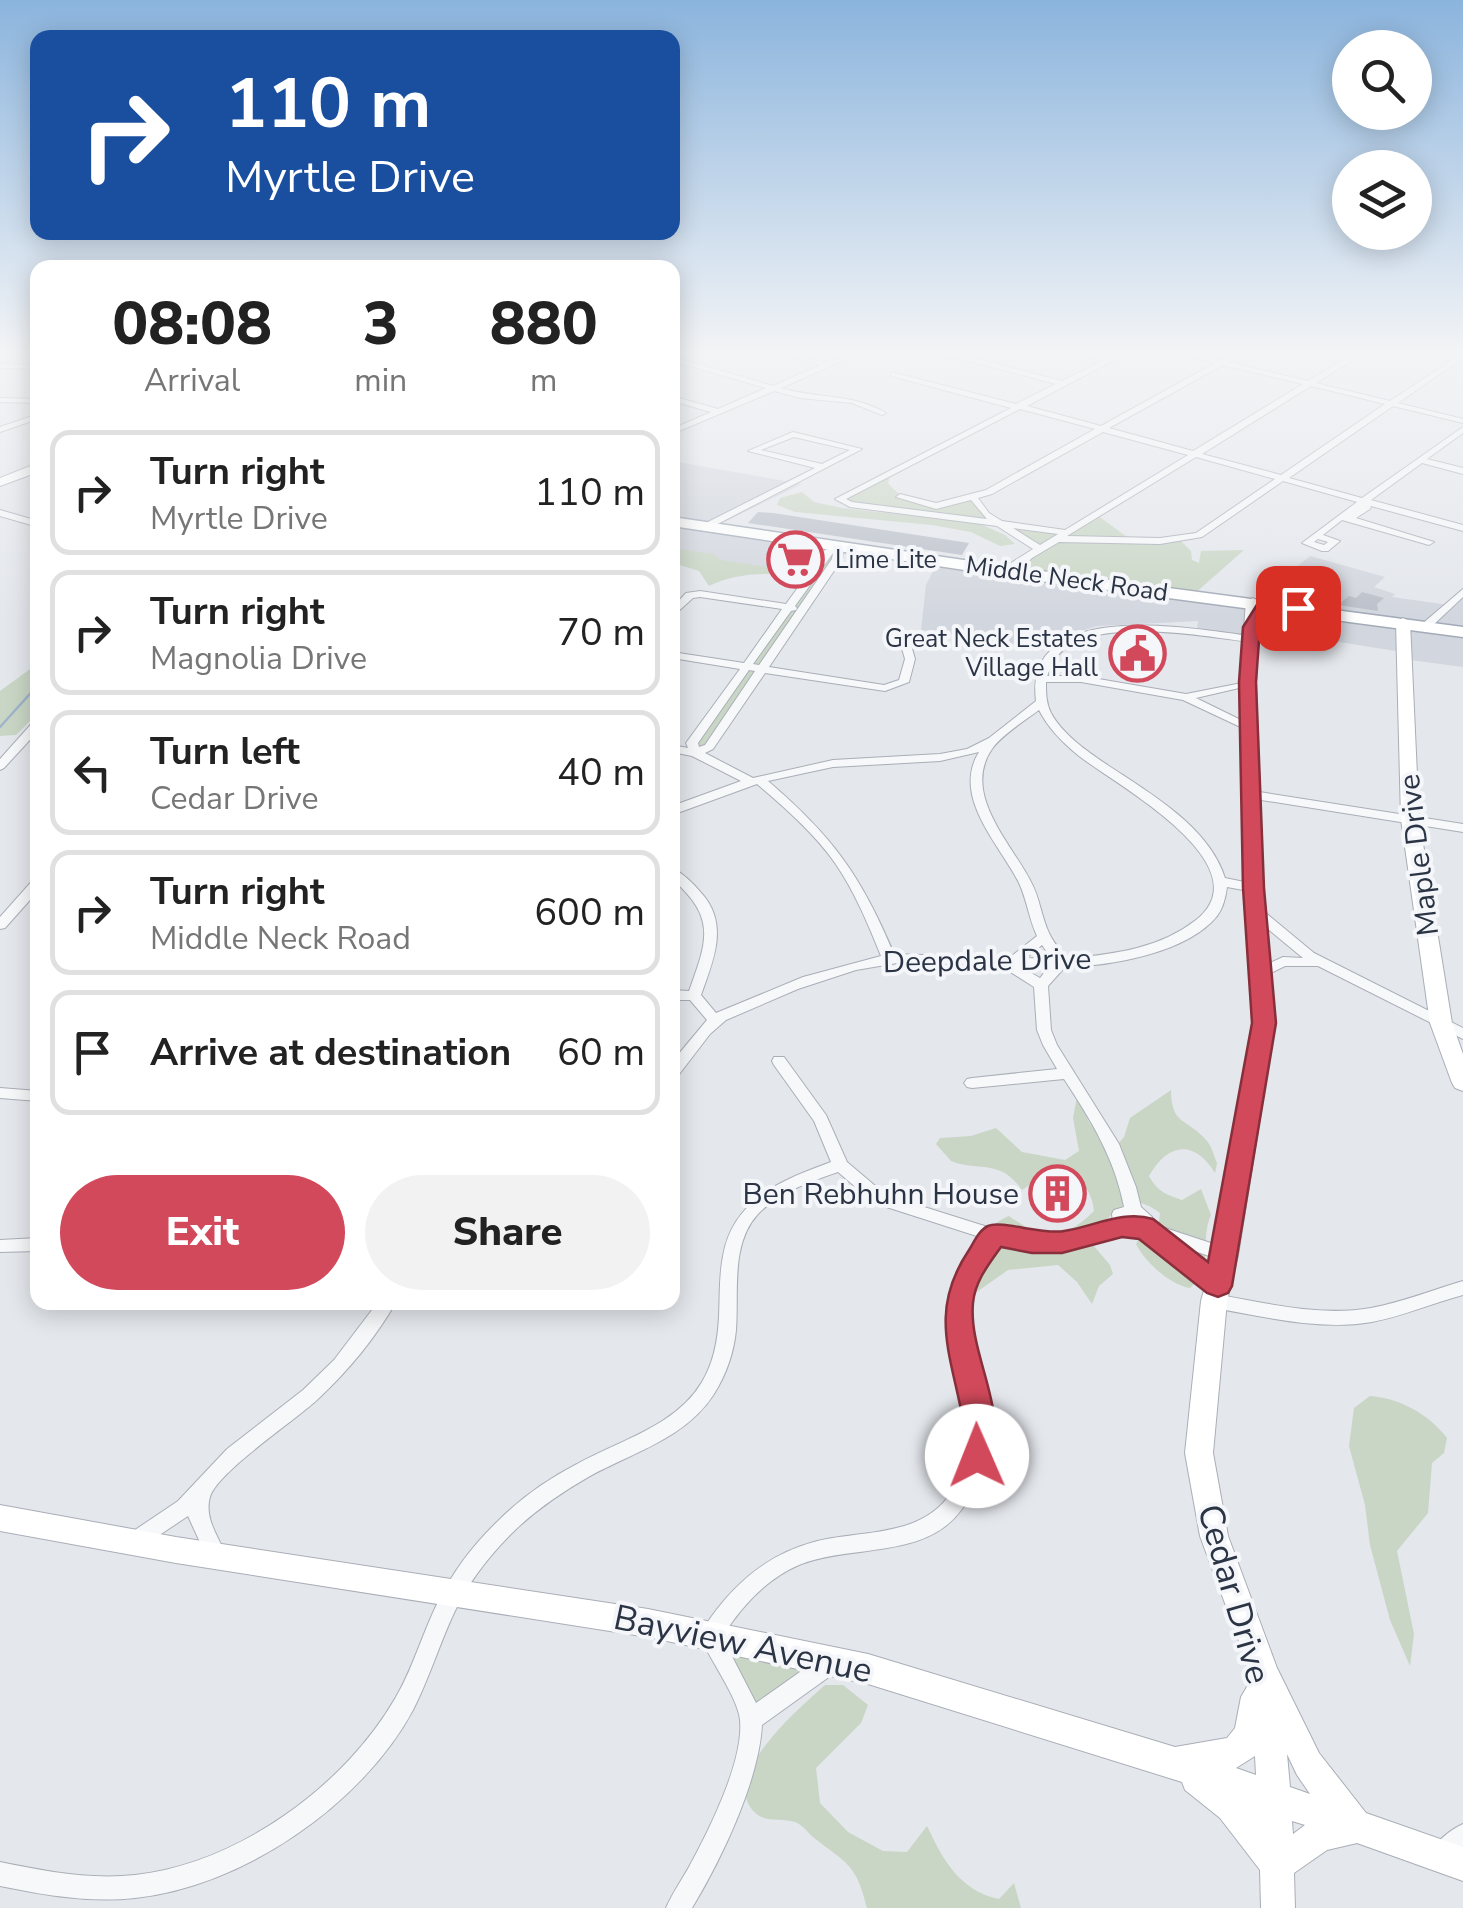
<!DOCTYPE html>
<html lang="en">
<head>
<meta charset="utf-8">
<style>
	body { margin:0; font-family:"Nunito Sans",sans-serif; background:#f2f2f2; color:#222; height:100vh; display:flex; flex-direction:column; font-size:38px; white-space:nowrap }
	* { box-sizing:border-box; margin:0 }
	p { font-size:32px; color:#767676 }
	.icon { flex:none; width:55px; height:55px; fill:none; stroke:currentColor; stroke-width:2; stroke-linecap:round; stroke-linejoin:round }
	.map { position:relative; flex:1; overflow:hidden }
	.details { position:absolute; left:30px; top:260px; width:650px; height:1050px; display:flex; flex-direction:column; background:#fff; border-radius:20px; box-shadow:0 5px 25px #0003 }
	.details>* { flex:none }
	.banner { position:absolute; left:30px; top:30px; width:650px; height:210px; border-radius:20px; box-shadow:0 5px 25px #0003; background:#1a4fa0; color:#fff; overflow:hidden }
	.controls { position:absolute; left:1332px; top:30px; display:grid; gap:20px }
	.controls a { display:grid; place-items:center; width:100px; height:100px; border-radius:50%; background:#fff; box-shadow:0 5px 25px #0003; font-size:50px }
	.pin { position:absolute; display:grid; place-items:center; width:85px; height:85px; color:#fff; margin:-42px; border-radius:20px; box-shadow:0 5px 15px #0006 }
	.me { position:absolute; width:110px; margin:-55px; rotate:359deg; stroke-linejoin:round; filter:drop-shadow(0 0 8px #0008) }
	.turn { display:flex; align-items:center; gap:35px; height:210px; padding:0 30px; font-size:45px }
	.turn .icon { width:130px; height:130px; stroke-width:2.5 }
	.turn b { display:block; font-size:70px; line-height:85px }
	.eta { display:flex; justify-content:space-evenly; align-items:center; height:170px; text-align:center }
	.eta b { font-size:60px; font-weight:800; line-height:70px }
	.primary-button { display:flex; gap:20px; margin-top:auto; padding:20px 30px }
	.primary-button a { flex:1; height:115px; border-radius:60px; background:#d1495b; color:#fff; font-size:40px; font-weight:800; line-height:115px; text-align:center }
	.primary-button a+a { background:#f2f2f2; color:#222 }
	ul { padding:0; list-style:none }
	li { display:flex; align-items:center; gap:30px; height:125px; margin:0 20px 15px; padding:0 10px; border:5px solid #e0e0e0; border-radius:20px }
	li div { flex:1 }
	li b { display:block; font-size:38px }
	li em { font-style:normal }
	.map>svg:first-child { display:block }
	.built { fill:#d2d6de }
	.green { fill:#c9d6c5 }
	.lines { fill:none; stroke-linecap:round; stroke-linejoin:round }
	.stream { stroke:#9fb4cc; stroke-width:2.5 }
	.building { fill:#bbc0ca }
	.street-casing { stroke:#a9aeb7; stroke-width:2 }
	.secondary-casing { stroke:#a9aeb7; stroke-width:2 }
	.primary-casing { stroke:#a3abb8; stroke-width:3 }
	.street { fill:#f7f8fa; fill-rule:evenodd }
	.secondary { fill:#fff; fill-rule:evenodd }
	.primary { fill:#fff; fill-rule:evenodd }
	.route { fill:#d1495b; stroke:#882f3b; stroke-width:2.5 }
	.labels { text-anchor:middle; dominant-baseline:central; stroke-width:8; stroke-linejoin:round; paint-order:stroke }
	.far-poi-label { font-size:25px; fill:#2b3445; stroke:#f4f6f9; text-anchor:start }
	.far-street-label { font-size:25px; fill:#2b3445; stroke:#f4f6f9 }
	.street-label { font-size:30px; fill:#2b3445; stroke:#f4f6f9 }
	.poi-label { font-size:30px; fill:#2b3445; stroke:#f4f6f9; text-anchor:end }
	.near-street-label { font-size:35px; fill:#2b3445; stroke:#f4f6f9 }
</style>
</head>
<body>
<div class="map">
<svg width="1463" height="1908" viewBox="0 0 1463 1908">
	<rect width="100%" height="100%" fill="#e4e7ec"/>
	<!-- built -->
	<g class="built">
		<polygon points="672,461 802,484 714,527 839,547 807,580 673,558"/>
		<polygon points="1310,556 1385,577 1374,587 1395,594 1392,597 1449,605 1463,592 1463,667 1403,659 1402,652 1252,628 1250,639 1197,631 1198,621 1097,626 1068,635 1043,648 921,630 926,585 938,561 1253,602"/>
	</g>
	<!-- green -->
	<g class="green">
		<path d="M891 472 888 483C910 511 943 505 974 498L986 515 1005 526 1069 533 1097 515 1127 537 1180 540 1191 551 1192 560 1199 563 1201 551 1244 550 1193 595 1011 572 1040 549 1005 526 850 504 843 496Z"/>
		<polygon points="802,492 814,502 842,508 978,523 1005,535 1015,544 1000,546 971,532 932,525 795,512 777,505 780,498"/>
		<path d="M673 548 714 554 720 560 775 568 799 580C785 585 781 575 768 574 747 574 728 577 709 586L699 571 673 563Z"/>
		<polygon points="828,552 840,554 709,747 696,753 692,743"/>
		<polygon points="37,664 37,714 16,735 0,736 0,691"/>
		<path d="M1171 1090C1171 1126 1188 1118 1207 1141 1212 1147 1214 1156 1217 1163L1215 1173C1194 1139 1168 1143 1149 1176 1156 1190 1166 1195 1182 1200L1201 1189 1211 1215C1199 1242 1215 1267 1190 1288 1170 1285 1145 1262 1136 1244L1142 1233 1159 1222 1160 1213C1127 1187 1106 1215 1093 1245L1110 1265 1113 1274 1099 1286 1092 1304 1077 1282 1058 1265 1008 1270 974 1294C970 1287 964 1278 963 1271 961 1253 993 1221 1009 1216 1043 1240 1063 1242 1094 1211 1090 1169 1050 1169 1022 1190 1000 1158 978 1172 951 1161L936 1144 940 1138 971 1136 996 1128 1022 1152 1065 1160 1079 1151 1073 1118 1077 1097 1090 1124 1112 1151 1124 1137 1130 1118Z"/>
		<path d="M1370 1396C1399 1398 1429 1414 1447 1438L1444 1453 1432 1463 1428 1513 1397 1551 1414 1634 1410 1666 1390 1620 1370 1545 1365 1505 1349 1446 1354 1408Z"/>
		<polygon points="717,1641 824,1663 752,1714"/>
		<path d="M825 1685H843L868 1705 861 1723 816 1768 820 1803 848 1832 883 1851 907 1852 927 1826C943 1860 960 1891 999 1899L1014 1883 1021 1908H867C856 1863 847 1864 813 1837 807 1832 803 1825 795 1822 783 1818 768 1822 758 1815 713 1780 801 1707 825 1685Z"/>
	</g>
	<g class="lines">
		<!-- stream -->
		<polyline class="stream" points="0,727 38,685"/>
	</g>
	<!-- building -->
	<g class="building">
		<polygon points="758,512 773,513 969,543 962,555 748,523"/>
		<polygon points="1362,592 1384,598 1377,604 1378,611 1338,605 1349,596 1356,598"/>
		<polygon points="1036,1182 1082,1190 1080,1207 1061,1203 1060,1210 1048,1208 1049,1200 1034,1197"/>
	</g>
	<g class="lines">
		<defs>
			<g id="street">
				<path d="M772 351C790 351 805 360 823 362 836 363 849 351 864 351L781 388C818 399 852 393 886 413L882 415 852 403 800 398 774 391 672 434V429L711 412 672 401V396L718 409 766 388 672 361V356L773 386 820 365Z"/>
				<path d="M938 351 958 354 1062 381 1102 361 1071 351H1084L1108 358 1121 351H1131L1027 406 1101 426 1215 363 1171 351H1184L1221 360 1236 351H1246L1228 362 1308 381 1358 351H1367L1316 383 1390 401 1463 353V358L1398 403 1463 419V423L1393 406 1289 478 1362 498 1463 427V433L1427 459 1463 468V474L1422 463 1371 500 1463 525V531L1371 506 1370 509 1356 518 1434 542 1429 545 1342 520 1323 535 1340 541 1328 551H1322L1302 543 1357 502 1283 481 1202 537 1160 544 1059 542 1032 558 1014 574H1008L1006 572 1011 563 1033 549 997 526 850 507 835 499 1011 408 891 376V372L1016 404 1056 384 958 358 936 356ZM1223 365 1303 384 1193 451 1109 428ZM1311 386 1385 404 1281 475 1202 454ZM1020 409 1095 429 986 490 936 503 900 494 896 497 936 509 971 500 987 519 852 502 846 499ZM1103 432 1188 455 1065 530 1002 521 989 513 978 498 992 494ZM1196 457 1275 479 1196 533 1160 538 1067 536ZM1013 528 1058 534 1040 545ZM1318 539 1328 542 1324 545 1314 542Z"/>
				<polygon points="0,364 38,365 38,369 0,368"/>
				<polygon points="0,398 38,399 38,403 0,402"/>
				<polygon points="38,414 38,419 0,432 0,427"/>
				<path d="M793 432 862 449 708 529H702V525L815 468 748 451ZM794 437 850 450 822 464 761 450Z"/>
				<polygon points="0,510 38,521 38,527 0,516"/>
				<path d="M839 544 844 547 842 559 769 667 884 685 899 680 905 659 901 645 906 642 911 645 915 659 909 682 885 691 765 673 713 749 705 753 753 778 833 760 940 754 967 749 989 738 1036 701C1023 597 1191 628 1250 636L1255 639 1250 642C1203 636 1093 615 1058 655 1054 660 1050 669 1047 676H1081L1186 694 1252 681V685L1196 698 1253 726V730L1249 731 1183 700 1081 682H1046C1046 693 1046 703 1051 713 1063 735 1088 752 1109 766 1151 794 1209 827 1225 878L1259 885 1261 888 1254 892 1227 887C1226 895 1223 909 1217 916 1187 953 1111 966 1065 967L1048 986 1051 1030 1057 1045 1119 1144 1136 1187 1141 1207 1152 1217 1153 1224 1232 1250 1234 1255 1232 1260 1226 1262 1178 1245 1223 1281 1226 1286 1223 1291 1217 1293 1211 1291 1150 1242 1149 1235 1123 1233 1098 1242 1032 1248 998 1242C987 1259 973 1275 969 1295 966 1310 968 1327 970 1341 982 1409 1007 1445 962 1509 926 1560 850 1544 799 1565 766 1579 741 1607 722 1637L756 1703 824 1655 832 1652 840 1655 843 1662 840 1669 762 1725C759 1781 721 1860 692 1908H666C672 1894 681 1881 689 1867 708 1832 744 1761 740 1720 738 1697 709 1659 700 1636L703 1629C730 1587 765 1555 814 1542 858 1530 917 1538 948 1497 1000 1426 939 1370 951 1298 955 1276 970 1256 983 1238L874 1203 838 1172C810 1182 779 1192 758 1214 730 1244 739 1293 736 1330 734 1352 726 1375 714 1394 686 1438 634 1452 590 1476 562 1492 534 1511 511 1534 488 1557 468 1583 454 1613 439 1645 429 1679 413 1710 362 1805 242 1887 135 1898 89 1903 44 1895 0 1886V1862C44 1871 90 1880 135 1875 239 1863 345 1786 396 1697 414 1666 423 1631 439 1600 454 1570 474 1544 498 1521 521 1498 548 1479 577 1464 620 1440 676 1426 702 1382 714 1362 718 1339 719 1316 720 1296 719 1276 723 1256 733 1199 782 1180 831 1162L814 1121 774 1065 772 1061 774 1057H784L826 1115 847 1162 886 1195 994 1229 1032 1236 1096 1230 1113 1223 1112 1214 1114 1210 1124 1207C1115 1159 1091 1120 1064 1079L972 1088 967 1087 964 1083 967 1079 972 1078 1057 1069 1043 1045 1037 1030 1034 987 1001 966 903 962 856 970 798 989 726 1020 710 1034 677 1077 672 1078V1062L707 1020 690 1000H672V990L689 991C707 941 717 918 672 879V868C684 874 694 884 703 895 729 926 713 961 701 995L716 1013 803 977 881 956C868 924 855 892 835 863 814 833 785 808 757 784L672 815V806L741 781 692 756 672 752V745L688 748 686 743 740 669 672 658V652L744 663 782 609 700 597 693 598 672 617V608L686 593 700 591 786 604 825 550ZM833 553 832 559 759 665 753 664 791 611 796 610 797 608 795 606ZM749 670 755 671 705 745 699 747 698 743ZM1039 710C1048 728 1063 743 1079 756 1115 784 1265 865 1196 920 1160 948 1116 954 1072 958H1066C1060 950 1053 942 1049 933 1041 916 1040 898 1031 882 1012 844 961 794 992 749 1001 736 1025 720 1039 710ZM979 752C951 797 1000 845 1019 883 1027 900 1029 919 1037 936L1009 958 894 954C861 875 832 836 768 781L833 767 940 761ZM1042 945 1052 959 1026 958ZM1021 967H1049L1040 978Z"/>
				<polygon points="1463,589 1463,597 1430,628 1422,628 1422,624"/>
				<polygon points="38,720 38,731 4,768 0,770 0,759 34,721"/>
				<polygon points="1253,791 1463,824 1463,832 1249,798 1247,795"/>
				<polygon points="38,879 38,891 5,928 0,929 0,917 33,880"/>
				<polygon points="1256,908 1261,909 1314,953 1463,1028 1463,1039 1318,966 1285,966 1267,975 1257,975 1255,972 1257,969 1283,957 1303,958 1251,915 1249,912"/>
				<polygon points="0,1088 38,1091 38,1101 0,1098"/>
				<polygon points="38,1238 38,1251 0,1252 0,1240"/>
				<path d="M1463 1281V1295C1433 1303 1403 1316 1372 1322 1319 1331 1266 1317 1214 1308L1208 1306 1205 1301 1208 1296 1214 1294C1266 1303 1319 1317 1371 1308 1403 1302 1432 1290 1463 1281Z"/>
				<path d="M378 1302H396C376 1337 348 1371 318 1399 296 1420 217 1472 210 1497 204 1518 218 1536 226 1555L223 1562 216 1564 209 1562 188 1516 143 1546 136 1549 129 1546 126 1540 129 1534 178 1501 227 1449 303 1390 334 1360Z"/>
				<path d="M1463 1824V1851L1449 1863 1441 1867 1433 1863 1429 1855C1435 1842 1450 1830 1463 1824Z"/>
			</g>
			<g id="secondary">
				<polygon points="38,463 38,472 0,486 0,478"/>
				<path d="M1253 598 1260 602 1256 683 1263 888 1275 1023 1238 1255 1227 1301 1213 1453 1228 1536 1277 1668 1319 1753 1366 1813 1463 1847V1881L1357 1843 1327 1850 1294 1873 1295 1908H1261L1260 1870 1220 1818 1185 1790 1182 1782 868 1684 648 1637 176 1563 0 1531V1505L176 1537 648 1609 868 1654 1175 1747 1227 1738 1235 1728 1241 1697 1248 1685 1246 1660 1200 1536 1185 1453 1201 1301 1214 1255 1253 1023 1245 888 1240 683 1246 602ZM1287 1754 1297 1775 1310 1794 1290 1787ZM1255 1756 1256 1775 1236 1768ZM1292 1821 1305 1825 1293 1834Z"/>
				<polygon points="1403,618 1410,622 1419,819 1452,1023 1463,1054 1463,1091 1455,1088 1452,1083 1430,1023 1401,819 1396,622"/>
			</g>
			<polygon id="primary" points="672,517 1011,567 1463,627 1463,637 1011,577 672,526"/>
		</defs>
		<!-- street casing -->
		<use href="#street" class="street-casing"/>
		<!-- secondary casing -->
		<use href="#secondary" class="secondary-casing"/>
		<!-- primary casing -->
		<use href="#primary" class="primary-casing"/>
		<!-- street -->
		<use href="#street" class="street"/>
		<!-- secondary -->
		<use href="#secondary" class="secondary"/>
		<!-- primary -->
		<use href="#primary" class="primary"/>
	</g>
	<!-- sky -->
	<linearGradient id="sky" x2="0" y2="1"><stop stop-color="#8bb4dd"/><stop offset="0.57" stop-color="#f3f4f6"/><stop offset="1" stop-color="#f3f4f6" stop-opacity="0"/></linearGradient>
	<rect width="1463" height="618" fill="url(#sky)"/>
	<!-- route -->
	<path class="route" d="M1266 599 1298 603 1306 608 1298 613 1270 609 1260 627 1256 682 1264 888 1276 1023 1232 1286 1228 1293 1218 1297 1207 1293 1139 1239 1122 1237 1062 1253H1032L1001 1247C989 1264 975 1281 973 1303 968 1355 1012 1415 988 1465L977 1470 966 1465C959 1451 965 1436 963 1420 951 1354 928 1311 969 1250 974 1242 979 1230 988 1226 1001 1220 1043 1235 1064 1231 1095 1226 1123 1210 1153 1219L1208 1262 1252 1023 1243 888 1239 682 1243 627 1260 600Z"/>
	<!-- icons -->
	<defs>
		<symbol id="supermarket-ring" viewBox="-11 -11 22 22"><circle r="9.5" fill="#f4f6f9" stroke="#d1495b" stroke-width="1.5"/><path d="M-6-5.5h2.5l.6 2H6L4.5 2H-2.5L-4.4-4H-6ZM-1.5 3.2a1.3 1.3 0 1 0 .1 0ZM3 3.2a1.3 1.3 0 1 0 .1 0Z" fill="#d1495b"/></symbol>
		<symbol id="civic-ring" viewBox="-11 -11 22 22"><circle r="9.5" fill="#f4f6f9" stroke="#d1495b" stroke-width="1.5"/><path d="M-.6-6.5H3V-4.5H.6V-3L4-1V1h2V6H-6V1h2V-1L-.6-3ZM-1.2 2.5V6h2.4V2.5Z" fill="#d1495b"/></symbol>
		<symbol id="building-ring" viewBox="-11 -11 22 22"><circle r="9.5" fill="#f4f6f9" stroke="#d1495b" stroke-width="1.5"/><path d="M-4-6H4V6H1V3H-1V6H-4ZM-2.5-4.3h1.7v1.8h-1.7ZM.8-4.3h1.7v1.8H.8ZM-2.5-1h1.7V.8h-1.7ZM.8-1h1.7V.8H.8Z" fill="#d1495b"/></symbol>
	</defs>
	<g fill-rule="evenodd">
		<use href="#supermarket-ring" x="764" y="528" width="63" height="63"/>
		<use href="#civic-ring" x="1106" y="622" width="63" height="63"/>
		<use href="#building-ring" x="1026" y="1162" width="63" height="63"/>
	</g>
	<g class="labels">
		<!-- far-poi labels -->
		<g class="far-poi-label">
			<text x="835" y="560">Lime Lite</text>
			<text x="1098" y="639" text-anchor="end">Great Neck Estates<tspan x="1098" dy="29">Village Hall</tspan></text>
		</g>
		<!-- far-street labels -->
		<g class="far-street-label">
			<text transform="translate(1067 579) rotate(8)">Middle Neck Road</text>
		</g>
		<!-- street labels -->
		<g class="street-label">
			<text transform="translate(1419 855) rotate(-97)">Maple Drive</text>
			<text transform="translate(987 961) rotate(-1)">Deepdale Drive</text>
		</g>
		<!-- poi labels -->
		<g class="poi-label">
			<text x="1019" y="1194">Ben Rebhuhn House</text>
		</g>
		<!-- near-street labels -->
		<g class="near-street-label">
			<text transform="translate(1234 1594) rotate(74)">Cedar Drive</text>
			<text transform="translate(743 1644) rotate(12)">Bayview Avenue</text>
		</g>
	</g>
</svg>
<div class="controls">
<a><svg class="icon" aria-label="search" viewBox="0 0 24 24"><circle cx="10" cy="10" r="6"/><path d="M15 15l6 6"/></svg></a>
<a><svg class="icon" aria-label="layers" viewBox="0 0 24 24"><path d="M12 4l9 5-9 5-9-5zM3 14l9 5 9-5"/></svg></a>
</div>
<div class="pin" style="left:1298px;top:608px;background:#d93025"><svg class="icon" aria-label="arrive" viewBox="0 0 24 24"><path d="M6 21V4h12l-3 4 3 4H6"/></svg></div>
<svg class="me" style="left:977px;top:1456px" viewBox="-20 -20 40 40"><circle r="19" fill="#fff"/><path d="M0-13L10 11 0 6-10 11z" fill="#d1495b"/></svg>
<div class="banner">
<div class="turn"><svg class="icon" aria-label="right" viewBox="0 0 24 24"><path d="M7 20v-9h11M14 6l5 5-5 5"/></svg><div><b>110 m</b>Myrtle Drive</div></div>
</div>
<section class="details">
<div class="eta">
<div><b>08:08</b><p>Arrival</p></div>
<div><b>3</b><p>min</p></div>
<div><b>880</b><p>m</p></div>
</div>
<ul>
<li><svg class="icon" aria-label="right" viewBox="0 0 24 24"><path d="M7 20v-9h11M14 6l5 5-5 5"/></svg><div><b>Turn right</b><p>Myrtle Drive</p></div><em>110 m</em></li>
<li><svg class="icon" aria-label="right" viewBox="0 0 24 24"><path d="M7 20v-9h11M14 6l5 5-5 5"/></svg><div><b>Turn right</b><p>Magnolia Drive</p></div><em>70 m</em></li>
<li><svg class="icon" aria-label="left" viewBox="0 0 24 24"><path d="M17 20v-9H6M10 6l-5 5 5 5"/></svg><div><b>Turn left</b><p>Cedar Drive</p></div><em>40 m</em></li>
<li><svg class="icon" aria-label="right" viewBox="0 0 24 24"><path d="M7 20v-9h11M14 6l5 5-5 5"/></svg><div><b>Turn right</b><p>Middle Neck Road</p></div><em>600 m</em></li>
<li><svg class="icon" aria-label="arrive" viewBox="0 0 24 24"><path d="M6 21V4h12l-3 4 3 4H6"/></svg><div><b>Arrive at destination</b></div><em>60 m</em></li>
</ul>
<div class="primary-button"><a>Exit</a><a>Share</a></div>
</section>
</div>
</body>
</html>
